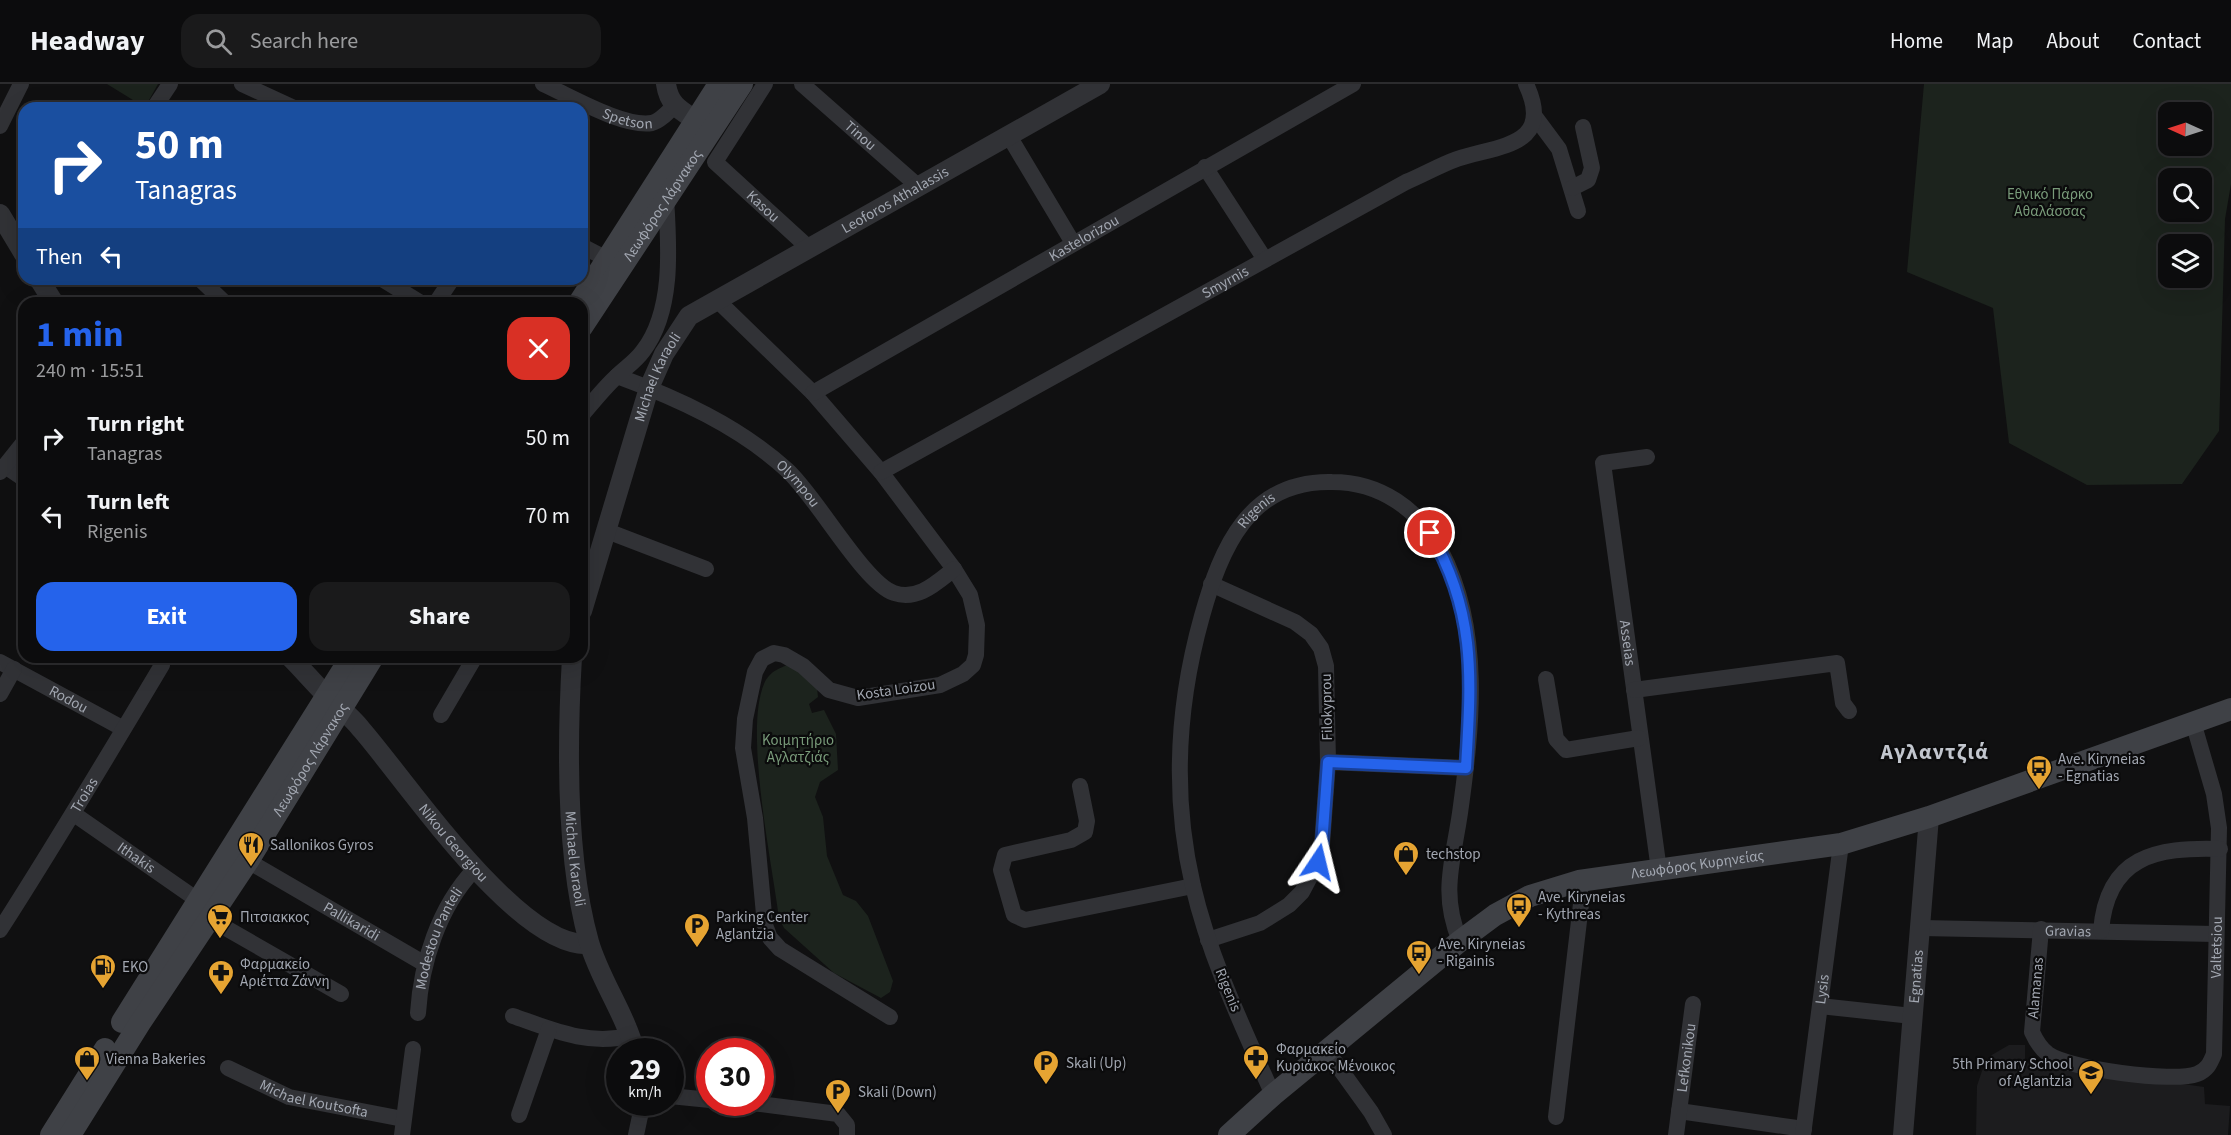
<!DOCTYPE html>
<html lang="en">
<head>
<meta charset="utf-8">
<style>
	body { margin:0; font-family:"Source Sans 3",sans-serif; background:#1a1a1b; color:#f1f3f6; height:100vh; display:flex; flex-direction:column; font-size:22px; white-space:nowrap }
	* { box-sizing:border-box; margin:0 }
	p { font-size:20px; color:#9a9b9d }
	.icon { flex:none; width:33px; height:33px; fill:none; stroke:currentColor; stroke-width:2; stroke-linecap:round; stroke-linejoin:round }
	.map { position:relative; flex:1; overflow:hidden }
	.side { position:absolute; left:18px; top:213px; width:570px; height:366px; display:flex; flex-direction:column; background:#0c0c0d; border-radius:18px; box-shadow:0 6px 24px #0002,0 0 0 2px #2c2c2e }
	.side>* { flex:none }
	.top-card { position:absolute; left:18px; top:18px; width:570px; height:183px; border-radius:18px; box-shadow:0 6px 24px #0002,0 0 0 2px #2c2c2e; background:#1a4fa0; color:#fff; overflow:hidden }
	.needle { width:39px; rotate:273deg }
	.controls { position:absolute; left:2158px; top:18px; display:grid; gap:12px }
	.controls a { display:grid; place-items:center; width:54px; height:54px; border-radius:12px; background:#0c0c0d; box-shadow:0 6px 24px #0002,0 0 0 2px #2c2c2e; font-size:30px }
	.speed { position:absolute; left:606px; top:954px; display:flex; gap:12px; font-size:30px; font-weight:700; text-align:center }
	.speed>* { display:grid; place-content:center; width:78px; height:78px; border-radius:50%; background:#0c0c0d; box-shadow:0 6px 24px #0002,0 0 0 2px #2c2c2e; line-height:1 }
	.speed small { font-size:15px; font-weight:400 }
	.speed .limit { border:9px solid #d22; background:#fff; color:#111 }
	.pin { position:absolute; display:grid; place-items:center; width:51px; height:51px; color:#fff; margin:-26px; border:3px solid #fff; border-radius:50%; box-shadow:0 2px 6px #0007 }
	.me { position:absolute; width:66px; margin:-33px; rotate:10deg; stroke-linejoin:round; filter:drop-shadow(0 0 4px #0008) }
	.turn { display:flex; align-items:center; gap:21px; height:126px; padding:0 18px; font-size:27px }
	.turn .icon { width:78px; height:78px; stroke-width:2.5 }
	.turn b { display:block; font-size:42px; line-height:51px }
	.then { display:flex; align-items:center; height:57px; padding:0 18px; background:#0003; gap:12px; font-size:22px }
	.round { display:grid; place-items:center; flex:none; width:63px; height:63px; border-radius:18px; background:#1a1a1b }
	.overview { display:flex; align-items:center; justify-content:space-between; height:102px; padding:0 18px }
	h1 { font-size:36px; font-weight:700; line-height:45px; color:#2563eb }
	.primary-button { display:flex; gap:12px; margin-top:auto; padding:12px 18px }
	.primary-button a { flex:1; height:69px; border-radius:18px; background:#2563eb; color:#fff; font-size:24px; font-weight:700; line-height:69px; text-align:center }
	.primary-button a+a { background:#1a1a1b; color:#f1f3f6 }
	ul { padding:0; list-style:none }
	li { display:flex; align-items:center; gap:18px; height:78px; padding:0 18px }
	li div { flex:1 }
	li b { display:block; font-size:22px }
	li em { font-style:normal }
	header { display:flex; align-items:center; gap:36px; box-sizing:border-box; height:84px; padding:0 30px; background:#0c0c0d; border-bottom:2px solid #2c2c2e }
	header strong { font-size:28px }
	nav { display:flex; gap:33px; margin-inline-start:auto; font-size:21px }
	.search { width:420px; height:54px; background:#1a1a1b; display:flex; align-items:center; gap:15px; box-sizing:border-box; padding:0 21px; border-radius:18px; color:#9a9b9d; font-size:22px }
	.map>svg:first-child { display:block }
	.built { fill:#1c1c1e }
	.green { fill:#1c231d; fill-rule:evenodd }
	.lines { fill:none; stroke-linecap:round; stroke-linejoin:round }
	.minor { stroke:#313236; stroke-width:16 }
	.tertiary { stroke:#313236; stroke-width:20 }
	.secondary { stroke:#3f4146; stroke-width:22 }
	.route-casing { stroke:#184099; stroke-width:15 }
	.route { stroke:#2563eb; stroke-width:10 }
	.labels { text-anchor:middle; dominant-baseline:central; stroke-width:4.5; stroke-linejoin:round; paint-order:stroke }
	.street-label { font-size:15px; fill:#a2a7b1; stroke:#0b0b0c }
	.park-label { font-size:15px; fill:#799b7a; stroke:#0b0b0c }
	.poi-label { font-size:15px; fill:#a2a7b1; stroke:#0b0b0c; text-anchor:start }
	.district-label { font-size:21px; font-weight:bold; letter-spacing:1.5px; fill:#c2c6ce; stroke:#0b0b0c }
</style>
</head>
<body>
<header>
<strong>Headway</strong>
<div class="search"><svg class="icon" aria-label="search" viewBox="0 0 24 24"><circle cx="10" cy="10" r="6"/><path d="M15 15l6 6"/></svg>Search here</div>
<nav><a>Home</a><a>Map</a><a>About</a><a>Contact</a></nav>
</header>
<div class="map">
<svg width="2231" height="1051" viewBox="0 0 2231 1051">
	<rect width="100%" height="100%" fill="#101011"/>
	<!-- built -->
	<polygon class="built" points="2009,961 2025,961 2025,977 2204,1003 2205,1020 2230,1022 2228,1051 1976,1051 1977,1002 1982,987 1990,972"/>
	<!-- green -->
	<g class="green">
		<polygon points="107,0 158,0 149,16 133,16"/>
		<path d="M1924 0H2231V100L2225 135 2219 347 2182 400 2087 401 2009 359 1993 224 1907 188ZM2169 28H2202V62H2169ZM2169 94H2202V128H2169ZM2169 160H2202V194H2169Z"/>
		<path d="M791 579 817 604 818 613 809 620 812 629 824 626 836 650 838 686 820 698 815 713 823 733 827 772 843 811 856 817 868 832 893 897 890 908 881 914 834 889 784 844 779 834C772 779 744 647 764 600 770 586 780 585 791 579Z"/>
	</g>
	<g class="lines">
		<!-- minor -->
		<g class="minor">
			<polyline points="242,0 294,24"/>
			<path id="s1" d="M543 0C570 12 624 44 652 39 660 37 668 28 674 22"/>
			<path id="s2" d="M765 0 715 78 810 165"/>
			<path id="s3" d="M802 0 919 103"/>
			<polyline points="154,24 170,0"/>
			<polyline points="1536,34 1559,65 1578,127"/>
			<polyline points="0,42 21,0"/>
			<polyline points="1009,52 1073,159"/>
			<polyline points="1205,83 1264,174"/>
			<polyline points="1572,104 1588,96 1592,84 1583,43"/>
			<polyline points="582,162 607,175"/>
			<polyline points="200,195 225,219"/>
			<polyline points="382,195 421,219"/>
			<polyline points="718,217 813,309 881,388 954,485 970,511 977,541 976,571 973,581 963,590 940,601 858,614 829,606 803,582 784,571 774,569 762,575 755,588 745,635 743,664 755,734 765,841 770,854 780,865 890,933"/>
			<polyline points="436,219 452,195"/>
			<path id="s4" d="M617 292C677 314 739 342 787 386 816 412 864 499 894 509 918 517 936 499 954 485"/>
			<path id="s5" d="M813 309 1353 0"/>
			<path d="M582 331C593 318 604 304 616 293 625 284 635 278 643 267 674 227 669 162 666 114"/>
			<path id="s6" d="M1647 373 1603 379 1659 786"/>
			<polyline points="5,382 24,395"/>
			<polyline points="0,388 24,358"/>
			<path id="s7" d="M881 388 1406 98C1423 91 1440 81 1457 75 1500 61 1555 62 1526 0"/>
			<polyline points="607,447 706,485"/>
			<path id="s8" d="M0 578 122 644"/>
			<polyline points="1546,595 1556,655 1566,666 1639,654"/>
			<polyline points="1634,606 1837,579 1843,619 1849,627"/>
			<polyline points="0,610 14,585"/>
			<polyline points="441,631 475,573"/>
			<polyline points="1328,678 1466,684"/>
			<polyline points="1080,702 1087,737 1085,748 1071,756 1005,771 1001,786 1014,831 1025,836 1193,802"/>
			<path id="s9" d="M74 730 199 817"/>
			<path id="s10" d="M248 777 425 880"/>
			<polyline points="210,835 341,910"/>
			<path id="s11" d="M1921 844 2215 850"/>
			<path id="s12" d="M2041 845 2032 948C2036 957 2040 964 2048 970 2069 985 2173 999 2197 990 2207 986 2210 980 2214 970L2219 744 2214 710 2193 638"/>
			<path id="s13" d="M0 846C56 759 109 670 162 581L163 573"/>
			<path d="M2101 847C2107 772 2156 763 2220 765"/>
			<polyline points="1208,856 1260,839 1289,821 1302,808 1318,778 1322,761 1328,678 1326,582 1321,564 1311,550 1295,538 1211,500"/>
			<polyline points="1820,922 1912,932"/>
			<path id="s14" d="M418 929C421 879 439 823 474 786"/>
			<path d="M513 932C550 945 590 963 631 951"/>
			<polyline points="1327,967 1371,1028 1384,1051"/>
			<path id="s15" d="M228 984 289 1013 403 1035"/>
			<path id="s16" d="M1273 1011C1243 943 1210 875 1193 802 1172 712 1177 621 1202 532 1221 464 1249 396 1332 398 1380 398 1419 425 1441 467 1483 547 1472 643 1460 729 1453 777 1440 810 1460 857"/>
			<polyline points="670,1012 710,1016"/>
			<polyline points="744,1018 838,1030 847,1041 847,1051"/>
			<polyline points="1679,1027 1804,1045"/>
			<polyline points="519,1031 549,945"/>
			<polyline points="1556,1033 1581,820 1579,797"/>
			<polyline points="402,1051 413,965"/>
			<polyline points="636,1051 643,1018"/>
			<path id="s17" d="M1676 1051 1693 920"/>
			<path id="s18" d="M1803 1051 1841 760"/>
		</g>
		<!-- tertiary -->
		<g class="tertiary">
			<path d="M666 0C669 21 680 26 697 37"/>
			<polyline points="0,130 24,170"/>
			<polyline points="39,195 54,219"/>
			<path id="s19" d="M582 527 649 304 664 270 689 232 1100 0"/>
			<path id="s20" d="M290 573C302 585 313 598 325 610 337 622 350 631 361 645 405 695 519 866 589 860"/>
			<path id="s21" d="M572 573C567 659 566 776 589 858 600 896 625 929 635 968"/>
			<path id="s22" d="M1903 1051 1929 733"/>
		</g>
		<!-- secondary -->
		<g class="secondary">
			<polyline points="579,219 719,0"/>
			<path id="s23" d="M582 243 742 0"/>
			<polyline points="122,938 351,573"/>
			<polyline points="51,1051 105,965"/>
			<path id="s24" d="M70 1051 140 939 248 777 373 573"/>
			<path id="s25" d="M1229 1051 1273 1011 1460 857 1495 831 1530 812 1579 797 1841 760 1929 733 2231 625"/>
		</g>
	</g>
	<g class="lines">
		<defs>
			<path id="route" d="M1318 778 1322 761 1328 678 1466 684C1471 596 1477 529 1430 449"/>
		</defs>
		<!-- route casing -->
		<use href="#route" class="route-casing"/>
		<!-- route -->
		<use href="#route" class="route"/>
	</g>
	<!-- icons -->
	<defs>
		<symbol id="bus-pin" viewBox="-11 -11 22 30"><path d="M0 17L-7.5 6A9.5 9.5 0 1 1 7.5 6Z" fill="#e6a432" stroke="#0b0b0c"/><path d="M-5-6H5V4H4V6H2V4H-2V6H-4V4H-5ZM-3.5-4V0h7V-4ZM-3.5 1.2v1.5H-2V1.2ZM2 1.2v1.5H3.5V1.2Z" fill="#111"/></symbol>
		<symbol id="restaurant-pin" viewBox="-11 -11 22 30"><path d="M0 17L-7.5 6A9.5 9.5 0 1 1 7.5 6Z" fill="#e6a432" stroke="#0b0b0c"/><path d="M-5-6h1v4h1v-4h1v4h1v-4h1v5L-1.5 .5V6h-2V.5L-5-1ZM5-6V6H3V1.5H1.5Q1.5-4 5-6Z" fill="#111"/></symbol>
		<symbol id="shop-pin" viewBox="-11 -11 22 30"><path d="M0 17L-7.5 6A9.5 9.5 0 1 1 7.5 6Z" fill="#e6a432" stroke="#0b0b0c"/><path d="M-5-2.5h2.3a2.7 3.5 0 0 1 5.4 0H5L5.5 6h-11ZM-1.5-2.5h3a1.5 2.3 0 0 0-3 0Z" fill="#111"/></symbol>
		<symbol id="supermarket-pin" viewBox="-11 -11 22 30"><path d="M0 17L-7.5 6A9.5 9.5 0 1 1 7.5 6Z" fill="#e6a432" stroke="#0b0b0c"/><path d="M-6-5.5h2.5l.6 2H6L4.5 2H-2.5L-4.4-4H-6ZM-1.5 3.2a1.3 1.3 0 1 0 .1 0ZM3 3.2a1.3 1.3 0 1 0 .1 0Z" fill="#111"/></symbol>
		<symbol id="parking-pin" viewBox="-11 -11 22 30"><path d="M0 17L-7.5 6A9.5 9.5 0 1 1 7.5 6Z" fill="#e6a432" stroke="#0b0b0c"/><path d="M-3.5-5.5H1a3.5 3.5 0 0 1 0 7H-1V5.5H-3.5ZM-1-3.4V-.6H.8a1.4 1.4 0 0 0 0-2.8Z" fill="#111"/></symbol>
		<symbol id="fuel-pin" viewBox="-11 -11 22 30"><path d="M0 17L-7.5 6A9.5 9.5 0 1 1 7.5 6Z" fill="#e6a432" stroke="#0b0b0c"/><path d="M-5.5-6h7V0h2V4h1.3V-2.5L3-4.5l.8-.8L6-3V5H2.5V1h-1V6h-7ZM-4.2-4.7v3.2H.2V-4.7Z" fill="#111"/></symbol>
		<symbol id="pharmacy-pin" viewBox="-11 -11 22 30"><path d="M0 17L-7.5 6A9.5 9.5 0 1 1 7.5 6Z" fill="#e6a432" stroke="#0b0b0c"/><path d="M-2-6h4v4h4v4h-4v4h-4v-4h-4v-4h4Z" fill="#111"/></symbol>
		<symbol id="school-pin" viewBox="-11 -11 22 30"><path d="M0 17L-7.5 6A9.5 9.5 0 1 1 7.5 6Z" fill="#e6a432" stroke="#0b0b0c"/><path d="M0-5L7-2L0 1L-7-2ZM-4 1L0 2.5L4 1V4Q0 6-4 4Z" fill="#111"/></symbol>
	</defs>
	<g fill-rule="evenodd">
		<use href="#bus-pin" x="2024" y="669" width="30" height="40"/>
		<use href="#restaurant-pin" x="236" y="746" width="30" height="40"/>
		<use href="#shop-pin" x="1391" y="755" width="30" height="40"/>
		<use href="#bus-pin" x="1504" y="807" width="30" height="40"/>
		<use href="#supermarket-pin" x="205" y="818" width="30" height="40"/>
		<use href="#parking-pin" x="682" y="827" width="30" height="40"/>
		<use href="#bus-pin" x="1404" y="854" width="30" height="40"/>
		<use href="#fuel-pin" x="88" y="868" width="30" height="40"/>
		<use href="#pharmacy-pin" x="206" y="874" width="30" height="40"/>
		<use href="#pharmacy-pin" x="1241" y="959" width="30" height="40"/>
		<use href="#shop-pin" x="72" y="960" width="30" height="40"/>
		<use href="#parking-pin" x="1031" y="964" width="30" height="40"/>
		<use href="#school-pin" x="2076" y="974" width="30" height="40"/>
		<use href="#parking-pin" x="823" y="993" width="30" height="40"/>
	</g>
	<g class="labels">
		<!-- street labels -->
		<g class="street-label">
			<text stroke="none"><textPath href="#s1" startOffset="92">Spetson</textPath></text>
			<text stroke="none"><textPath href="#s3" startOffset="78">Tinou</textPath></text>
			<text stroke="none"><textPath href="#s19" startOffset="552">Leoforos Athalassis</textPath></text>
			<text stroke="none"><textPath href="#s23" startOffset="146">Λεωφόρος Λάρνακος</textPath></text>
			<text stroke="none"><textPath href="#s2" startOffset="158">Kasou</textPath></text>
			<text stroke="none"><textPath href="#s5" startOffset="312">Kastelorizou</textPath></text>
			<text stroke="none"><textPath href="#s7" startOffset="393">Smyrnis</textPath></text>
			<text stroke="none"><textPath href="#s19" startOffset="246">Michael Karaoli</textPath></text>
			<text stroke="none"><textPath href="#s4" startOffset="213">Olympou</textPath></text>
			<text stroke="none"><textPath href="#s16" startOffset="618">Rigenis</textPath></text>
			<text stroke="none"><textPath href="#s6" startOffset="226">Asseias</textPath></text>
			<text transform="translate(896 606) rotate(-8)">Kosta Loizou</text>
			<text stroke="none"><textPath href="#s8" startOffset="78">Rodou</textPath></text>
			<text transform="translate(1327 623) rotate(-91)">Filokyprou</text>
			<text stroke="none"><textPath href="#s24" startOffset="446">Λεωφόρος Λάρνακος</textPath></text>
			<text stroke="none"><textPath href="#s13" startOffset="159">Troias</textPath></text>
			<text stroke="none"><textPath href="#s20" startOffset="248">Nikou Georgiou</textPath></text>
			<text stroke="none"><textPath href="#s9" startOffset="76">Ithakis</textPath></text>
			<text stroke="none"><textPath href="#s21" startOffset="202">Michael Karaoli</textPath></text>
			<text stroke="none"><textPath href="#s25" startOffset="556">Λεωφόρος Κυρηνείας</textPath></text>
			<text stroke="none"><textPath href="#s10" startOffset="120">Pallikaridi</textPath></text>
			<text stroke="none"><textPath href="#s11" startOffset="147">Gravias</textPath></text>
			<text stroke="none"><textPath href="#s14" startOffset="78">Modestou Panteli</textPath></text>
			<text stroke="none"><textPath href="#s12" startOffset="417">Valtetsiou</textPath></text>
			<text stroke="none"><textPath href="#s22" startOffset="159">Egnatias</textPath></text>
			<text transform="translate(2036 904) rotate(-85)">Alamanas</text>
			<text transform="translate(1228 906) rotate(68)">Rigenis</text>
			<text stroke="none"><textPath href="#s18" startOffset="147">Lysis</textPath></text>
			<text stroke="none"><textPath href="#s17" startOffset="78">Lefkonikou</textPath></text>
			<text stroke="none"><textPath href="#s15" startOffset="92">Michael Koutsofta</textPath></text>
		</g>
		<!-- park labels -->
		<g class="park-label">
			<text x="2050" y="110">Εθνικό Πάρκο<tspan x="2050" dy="17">Αθαλάσσας</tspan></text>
			<text x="798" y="656">Κοιμητήριο<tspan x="798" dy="17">Αγλατζιάς</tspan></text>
		</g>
		<!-- poi labels -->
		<g class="poi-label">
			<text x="2058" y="675">Ave. Kiryneias<tspan x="2058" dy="17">- Egnatias</tspan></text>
			<text x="270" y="761">Sallonikos Gyros</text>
			<text x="1426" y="770">techstop</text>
			<text x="1538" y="813">Ave. Kiryneias<tspan x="1538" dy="17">- Kythreas</tspan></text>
			<text x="240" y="833">Πιτσιακκος</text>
			<text x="716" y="833">Parking Center<tspan x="716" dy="17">Aglantzia</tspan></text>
			<text x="1438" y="860">Ave. Kiryneias<tspan x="1438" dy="17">- Rigainis</tspan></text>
			<text x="240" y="880">Φαρμακείο<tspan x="240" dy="17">Αριέττα Ζάννη</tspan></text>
			<text x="122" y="883">EKO</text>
			<text x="1276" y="965">Φαρμακείο<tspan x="1276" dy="17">Κυριάκος Μένοικος</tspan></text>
			<text x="106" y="975">Vienna Bakeries</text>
			<text x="1066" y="979">Skali (Up)</text>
			<text x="2072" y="980" text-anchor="end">5th Primary School<tspan x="2072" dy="17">of Aglantzia</tspan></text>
			<text x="858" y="1008">Skali (Down)</text>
		</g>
		<!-- district labels -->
		<g class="district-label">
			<text x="1935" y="668">Αγλαντζιά</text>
		</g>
	</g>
</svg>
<div class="controls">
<a><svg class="needle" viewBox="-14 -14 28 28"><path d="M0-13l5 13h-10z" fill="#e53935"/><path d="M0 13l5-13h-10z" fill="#9a9b9d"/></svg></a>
<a><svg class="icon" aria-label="search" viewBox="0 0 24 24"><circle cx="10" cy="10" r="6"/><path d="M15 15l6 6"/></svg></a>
<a><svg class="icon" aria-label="layers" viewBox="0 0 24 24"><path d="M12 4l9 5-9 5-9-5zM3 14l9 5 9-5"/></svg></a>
</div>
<div class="speed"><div>29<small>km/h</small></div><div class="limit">30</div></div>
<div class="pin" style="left:1430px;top:449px;background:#d93025"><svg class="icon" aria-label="arrive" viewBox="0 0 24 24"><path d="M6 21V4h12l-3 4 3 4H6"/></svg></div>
<svg class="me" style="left:1318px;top:778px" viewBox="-20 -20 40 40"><path d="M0-17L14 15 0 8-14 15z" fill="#2563eb" stroke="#fff" stroke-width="4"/></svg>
<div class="top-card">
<div class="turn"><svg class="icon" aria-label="right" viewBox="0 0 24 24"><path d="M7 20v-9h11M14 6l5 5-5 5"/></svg><div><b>50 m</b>Tanagras</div></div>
<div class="then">Then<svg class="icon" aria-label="left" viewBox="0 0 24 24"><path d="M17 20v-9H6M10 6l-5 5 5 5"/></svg></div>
</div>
<section class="side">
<div class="overview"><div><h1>1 min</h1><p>240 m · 15:51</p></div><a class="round" style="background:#d93025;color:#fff"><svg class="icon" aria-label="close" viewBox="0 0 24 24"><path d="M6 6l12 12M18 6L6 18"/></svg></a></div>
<ul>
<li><svg class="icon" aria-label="right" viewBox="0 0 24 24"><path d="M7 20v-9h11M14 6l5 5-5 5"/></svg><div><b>Turn right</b><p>Tanagras</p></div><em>50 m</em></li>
<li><svg class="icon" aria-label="left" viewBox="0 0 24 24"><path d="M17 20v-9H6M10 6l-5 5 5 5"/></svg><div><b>Turn left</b><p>Rigenis</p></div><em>70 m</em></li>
</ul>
<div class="primary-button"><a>Exit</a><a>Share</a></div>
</section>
</div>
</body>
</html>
